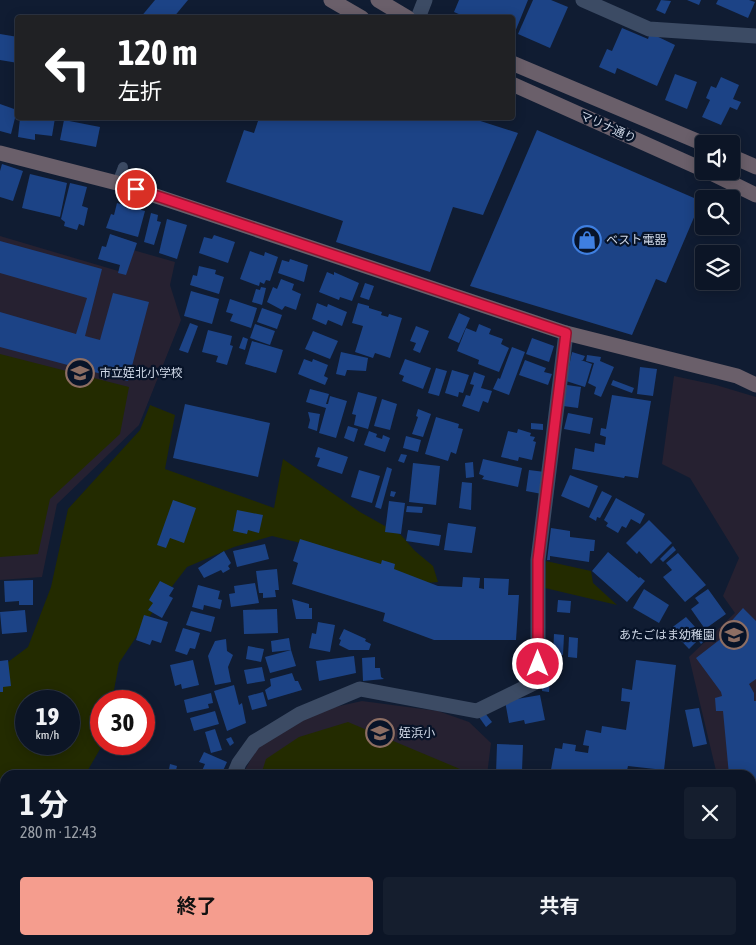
<!DOCTYPE html>
<html lang="ja">
<head>
<meta charset="utf-8">
<style>
	body { margin:0; font-family:"Asap Condensed","Noto Sans JP",sans-serif; background:#151e2e; color:#f1f3f6; height:100vh; display:flex; flex-direction:column; font-size:19px; white-space:nowrap }
	* { box-sizing:border-box; margin:0 }
	p { font-size:16px; color:#9a9fa7 }
	.icon { flex:none; width:28px; height:28px; fill:none; stroke:currentColor; stroke-width:2; stroke-linecap:round; stroke-linejoin:round }
	.map { position:relative; flex:1; overflow:hidden }
	.sheet { position:absolute; left:0px; top:770px; width:756px; height:175px; display:flex; flex-direction:column; background:#0c1526; border-radius:15px 15px 0 0; box-shadow:0 2px 12px #0003,0 0 0 1px #2c3443 }
	.sheet>* { flex:none }
	.guide { position:absolute; left:15px; top:15px; width:500px; height:105px; border-radius:5px; box-shadow:0 2px 12px #0003,0 0 0 1px #2c3443; background:#202124; color:#fff; overflow:hidden }
	.tools { position:absolute; left:695px; top:135px; display:grid; gap:10px }
	.tools a { display:grid; place-items:center; width:45px; height:45px; border-radius:5px; background:#0c1526; box-shadow:0 2px 12px #0003,0 0 0 1px #2c3443; font-size:25px }
	.speed { position:absolute; left:15px; top:690px; display:flex; gap:10px; font-size:25px; font-weight:700; text-align:center }
	.speed>* { display:grid; place-content:center; width:65px; height:65px; border-radius:50%; background:#0c1526; box-shadow:0 2px 12px #0003,0 0 0 1px #2c3443; line-height:1 }
	.speed small { font-size:12px; font-weight:400 }
	.speed .limit { border:8px solid #d22; background:#fff; color:#111 }
	.pin { position:absolute; display:grid; place-items:center; width:42px; height:42px; color:#fff; margin:-21px; border:2px solid #fff; border-radius:50%; box-shadow:0 1px 5px #0007 }
	.me { position:absolute; width:55px; margin:-28px; rotate:0deg; stroke-linejoin:round; filter:drop-shadow(0 0 4px #0008) }
	.turn { display:flex; align-items:center; gap:18px; height:105px; padding:0 20px; font-size:22px }
	.turn .icon { width:65px; height:65px; stroke-width:2.5 }
	.turn b { display:block; font-size:35px; line-height:42px }
	.round { display:grid; place-items:center; flex:none; width:52px; height:52px; border-radius:5px; background:#151e2e }
	.overview { display:flex; align-items:center; justify-content:space-between; height:85px; padding:0 20px }
	h1 { font-size:30px; font-weight:700; line-height:38px }
	.cta { display:flex; gap:10px; margin-top:auto; padding:10px 20px }
	.cta a { flex:1; height:58px; border-radius:5px; background:#f59d8e; color:#111; font-size:20px; font-weight:700; line-height:58px; text-align:center }
	.cta a+a { background:#151e2e; color:#f1f3f6 }
	.map>svg:first-child { display:block }
	.education { fill:#262131 }
	.green { fill:#232b00; fill-rule:evenodd }
	.building { fill:#1c4386 }
	.lines { fill:none; stroke-linecap:round; stroke-linejoin:round }
	.lane { stroke:#3c4b64; stroke-width:10 }
	.street { stroke:#3c4b64; stroke-width:15 }
	.secondary { stroke:#6a5f6a; stroke-width:15 }
	.route-casing { stroke:#92132f; stroke-width:12 }
	.route { stroke:#e11d48; stroke-width:9 }
	.labels { text-anchor:middle; dominant-baseline:central; stroke-width:4.5; stroke-linejoin:round; paint-order:stroke }
	.street-label { font-size:12px; fill:#d0d9e8; stroke:#071328 }
	.poi-label { font-size:12px; fill:#d0d9e8; stroke:#071328; text-anchor:start }
</style>
</head>
<body>
<div class="map">
<svg width="756" height="945" viewBox="0 0 756 945">
	<rect width="100%" height="100%" fill="#101c32"/>
	<!-- education -->
	<g class="education">
		<polygon points="0,236 125,273 133,250 175,262 170,285 181,320 139,425 57,504 42,577 0,580"/>
		<polygon points="674,376 716,385 756,397 756,860 751,861 751,775 717,775 689,657 735,613 723,596 739,558 690,478 662,464"/>
		<polygon points="362,701 438,711 469,722 491,743 487,775 242,775 259,745 317,711"/>
		<polygon points="111,940 460,940 457,945 97,945"/>
	</g>
	<!-- green -->
	<g class="green">
		<polygon points="0,354 129,387 120,434 50,499 38,554 0,557"/>
		<path d="M150 405 175 415 165 469 274 508 283 459 360 512 401 535 415 551 433 566 438 582 414 584 325 549 272 536 234 547 187 567 154 610 119 663 112 701H101L103 744 85 775H5V940H30L29 945H0V668L28 647 51 587 68 509 140 430ZM26 701H69V744H26Z"/>
		<polygon points="546,561 591,571 593,583 617,605 545,588"/>
		<polygon points="348,722 460,769 464,775 261,775 266,759 299,737"/>
		<polygon points="218,940 448,940 446,945 218,945"/>
	</g>
	<!-- building -->
	<g class="building">
		<polygon points="155,0 188,0 173,18 140,18"/>
		<polygon points="459,0 528,0 513,37 512,18 468,18 454,12"/>
		<polygon points="533,0 551,0 568,7 550,48 518,34"/>
		<polygon points="661,0 671,1 665,14 656,10"/>
		<polygon points="687,0 701,0 699,5"/>
		<polygon points="718,0 749,0 755,2 748,18 716,4"/>
		<polygon points="622,28 648,39 650,33 675,45 657,86 617,68 615,74 599,67 607,49 612,51"/>
		<polygon points="0,34 18,37 18,63 0,60"/>
		<polygon points="675,74 697,82 687,109 665,100"/>
		<polygon points="721,77 739,85 733,99 741,102 737,110 730,107 721,125 702,117 710,100 706,98 711,86 716,88"/>
		<polygon points="0,104 17,110 11,134 0,131"/>
		<polygon points="20,118 55,118 52,136 35,134 35,140 18,137"/>
		<polygon points="259,118 471,118 518,133 483,215 453,207 430,272 336,242 343,221 226,182 244,130 254,133"/>
		<polygon points="64,120 100,127 96,147 60,140"/>
		<polygon points="537,130 701,201 666,283 656,279 632,335 470,286"/>
		<polygon points="2,164 23,171 13,201 0,197 0,171"/>
		<polygon points="30,174 67,183 60,217 22,208"/>
		<polygon points="70,183 87,187 82,206 88,208 84,226 79,224 77,230 64,226 65,222 61,219"/>
		<polygon points="117,203 145,211 138,237 106,228 111,214 114,215"/>
		<polygon points="151,213 158,215 157,221 161,222 154,245 144,242"/>
		<polygon points="167,219 187,225 177,259 159,253"/>
		<polygon points="110,234 137,243 126,275 118,273 120,265 98,259 102,246 106,247"/>
		<polygon points="214,235 235,242 228,263 199,253 204,237 212,239"/>
		<polygon points="0,241 102,269 85,336 100,340 113,293 149,302 128,381 0,347 0,312 76,334 87,298 0,273"/>
		<polygon points="250,251 264,256 265,252 278,257 270,281 266,280 264,284 260,282 259,286 240,279"/>
		<polygon points="290,259 308,265 304,282 278,273 282,260 289,262"/>
		<polygon points="199,266 216,270 215,274 224,277 219,294 190,285 193,275 197,276"/>
		<polygon points="327,272 334,275 334,272 359,283 352,301 340,297 339,300 319,292"/>
		<polygon points="281,279 294,284 292,290 301,294 296,310 285,306 282,310 267,302 273,287 277,289"/>
		<polygon points="365,283 374,286 369,300 360,297"/>
		<polygon points="261,287 266,288 262,305 252,302 256,289 260,290"/>
		<polygon points="191,291 219,299 212,324 184,316"/>
		<polygon points="230,299 257,308 251,328 230,321 233,314 226,312"/>
		<polygon points="317,303 327,307 328,304 347,312 342,326 328,320 326,325 312,319"/>
		<polygon points="358,303 369,306 369,308 382,312 381,315 388,317 389,314 402,318 390,358 375,353 373,358 355,352 363,326 352,323"/>
		<polygon points="262,308 282,315 277,329 257,322"/>
		<polygon points="459,313 470,318 459,343 448,338"/>
		<polygon points="190,323 198,326 188,353 179,350"/>
		<polygon points="255,324 275,331 270,345 250,338"/>
		<polygon points="479,324 491,329 489,334 503,339 501,344 509,348 499,372 478,364 479,360 457,351 466,328 476,332"/>
		<polygon points="416,326 429,331 420,353 413,350 416,343 410,341"/>
		<polygon points="208,330 232,336 230,345 233,346 227,365 216,362 218,356 202,352"/>
		<polygon points="313,331 338,341 330,359 305,349"/>
		<polygon points="243,337 248,339 245,350 239,348"/>
		<polygon points="532,338 554,346 549,362 526,354"/>
		<polygon points="252,341 283,350 276,373 245,364"/>
		<polygon points="512,347 525,352 509,395 493,389 498,378 500,379"/>
		<polygon points="341,352 368,358 366,371 347,370 345,376 336,374"/>
		<polygon points="572,352 585,356 583,360 581,360 592,364 585,387 566,381"/>
		<polygon points="587,355 601,357 600,361 614,367 601,397 594,394 596,387 588,383 594,363 586,361"/>
		<polygon points="304,359 312,362 313,359 328,365 324,376 328,378 325,385 298,374"/>
		<polygon points="405,359 431,368 423,389 402,381 404,376 399,374"/>
		<polygon points="525,360 546,368 544,372 552,374 548,385 519,375"/>
		<polygon points="640,367 657,369 653,396 637,394"/>
		<polygon points="436,368 447,371 439,396 428,393"/>
		<polygon points="452,370 469,375 463,393 459,392 458,397 445,393"/>
		<polygon points="474,372 485,376 481,388 492,391 488,403 483,401 479,412 462,406 466,395 470,396 474,385 470,384"/>
		<polygon points="613,380 634,388 632,393 611,385"/>
		<polygon points="567,385 581,387 578,408 563,406"/>
		<polygon points="310,389 329,394 326,404 328,404 330,396 347,401 336,438 319,433 326,408 306,402"/>
		<polygon points="358,392 377,397 368,429 354,425 356,415 352,414"/>
		<polygon points="612,395 651,401 638,478 625,476 624,478 572,469 575,448 594,452 595,443 605,445 606,437 600,435 601,428 606,429"/>
		<polygon points="382,399 397,404 390,430 374,426"/>
		<polygon points="185,404 270,423 258,477 173,458"/>
		<polygon points="418,409 431,414 423,437 412,434 418,417 416,416"/>
		<polygon points="308,412 320,414 317,431 308,428 310,420"/>
		<polygon points="568,413 593,418 590,434 564,429"/>
		<polygon points="436,417 459,424 458,428 463,429 456,454 451,452 448,461 425,454"/>
		<polygon points="531,423 543,424 543,430 531,429"/>
		<polygon points="348,426 358,429 354,442 344,438"/>
		<polygon points="518,429 531,433 530,436 535,437 533,441 536,442 532,460 519,457 518,461 501,457 508,431 517,433"/>
		<polygon points="369,431 377,434 376,437 382,439 383,435 390,438 385,452 364,445"/>
		<polygon points="406,436 421,440 418,452 403,448"/>
		<polygon points="318,447 348,457 342,474 317,466 320,458 315,457"/>
		<polygon points="401,454 407,455 404,463 398,461"/>
		<polygon points="483,459 522,468 518,487 482,479 484,476 479,474"/>
		<polygon points="473,462 474,477 466,478 465,463"/>
		<polygon points="413,463 440,466 436,505 409,502"/>
		<polygon points="387,467 392,469 381,509 375,507"/>
		<polygon points="359,470 380,476 372,503 351,497"/>
		<polygon points="529,470 545,472 542,494 526,491"/>
		<polygon points="570,475 598,486 589,508 561,496"/>
		<polygon points="462,482 472,483 471,510 459,508"/>
		<polygon points="391,491 396,492 394,497 390,496"/>
		<polygon points="602,491 612,496 600,518 597,517 596,521 589,517"/>
		<polygon points="616,498 645,514 640,524 631,519 626,528 622,526 618,533 606,526 608,523 604,520"/>
		<polygon points="173,500 196,508 184,543 170,538 166,548 157,545"/>
		<polygon points="389,501 405,503 401,534 385,532"/>
		<polygon points="407,506 423,507 422,513 406,512"/>
		<polygon points="237,510 263,515 259,533 248,530 247,534 233,531"/>
		<polygon points="649,520 672,543 651,564 639,551 637,554 626,543"/>
		<polygon points="448,523 476,527 472,553 444,550"/>
		<polygon points="551,528 570,531 570,537 595,540 594,551 590,551 589,562 550,556 550,560 547,560"/>
		<polygon points="408,530 441,535 439,546 406,541"/>
		<polygon points="300,539 381,564 382,560 395,564 394,569 438,586 462,587 463,577 480,578 479,588 484,589 484,578 509,579 508,595 519,595 516,640 434,640 383,621 385,613 292,584 298,563 293,561"/>
		<polygon points="265,544 269,559 237,567 233,551"/>
		<polygon points="673,546 676,550 663,562 660,559"/>
		<polygon points="224,551 231,563 228,566 230,569 223,573 221,570 204,578 198,568"/>
		<polygon points="608,552 639,578 640,577 645,581 627,602 592,571"/>
		<polygon points="678,553 706,585 685,602 663,577 672,570 666,563"/>
		<polygon points="277,569 279,590 275,590 276,597 263,598 263,593 259,593 256,571"/>
		<polygon points="33,580 33,605 19,605 19,601 5,602 4,581"/>
		<polygon points="160,581 174,588 169,596 173,598 162,618 148,610 153,603 149,600"/>
		<polygon points="255,583 259,603 231,607 229,594 235,593 234,586"/>
		<polygon points="198,585 220,591 218,599 222,600 220,609 204,605 203,610 192,607"/>
		<polygon points="644,589 669,605 659,623 633,608"/>
		<polygon points="708,589 726,614 705,629 691,609 699,603 695,598"/>
		<polygon points="292,599 309,604 309,608 312,608 312,619 296,619"/>
		<polygon points="558,600 571,601 570,613 557,612"/>
		<polygon points="743,608 756,621 756,679 749,684 754,693 754,701 756,701 756,842 751,842 751,775 729,775 723,711 716,711 715,698 722,696 721,692 696,658 731,631 727,626"/>
		<polygon points="277,609 278,633 244,634 243,610"/>
		<polygon points="25,610 27,632 2,634 0,612"/>
		<polygon points="191,611 215,617 211,632 186,625"/>
		<polygon points="144,615 168,622 161,643 152,640 150,645 136,640"/>
		<polygon points="686,617 706,639 701,644 698,640 689,649 670,629"/>
		<polygon points="318,622 335,625 330,652 309,648 312,633 316,634"/>
		<polygon points="183,628 200,633 195,649 190,648 187,655 175,651"/>
		<polygon points="344,629 366,639 365,641 371,644 369,650 349,650 339,645 341,640 339,639"/>
		<polygon points="554,634 564,635 563,655 553,654"/>
		<polygon points="569,637 578,638 577,658 568,657"/>
		<polygon points="289,638 291,650 272,652 271,641"/>
		<polygon points="226,639 227,651 233,655 228,667 231,682 215,685 208,656 215,641"/>
		<polygon points="248,646 264,649 261,662 246,659"/>
		<polygon points="291,650 296,666 270,673 265,657"/>
		<polygon points="354,656 356,673 319,681 316,661"/>
		<polygon points="375,657 375,668 380,668 381,677 384,679 363,681 362,658"/>
		<polygon points="8,660 11,686 3,687 3,692 0,692 0,661"/>
		<polygon points="193,660 199,685 182,689 181,684 175,686 170,665"/>
		<polygon points="636,660 676,665 664,770 628,766 626,775 550,775 555,748 562,749 563,743 576,745 575,751 588,753 589,746 583,745 586,730 601,733 602,726 626,730 630,702 621,701 622,688 632,690"/>
		<polygon points="262,667 265,681 247,684 244,670"/>
		<polygon points="292,673 295,681 298,681 302,690 268,700 265,690 271,686 270,679"/>
		<polygon points="543,681 550,681 549,692 542,691"/>
		<polygon points="234,685 239,705 242,703 246,723 227,731 214,691"/>
		<polygon points="263,692 267,706 252,710 248,696"/>
		<polygon points="211,693 213,703 208,704 209,708 187,713 184,700"/>
		<polygon points="540,695 545,720 525,724 524,720 509,723 505,701"/>
		<polygon points="699,708 707,744 693,747 685,710"/>
		<polygon points="215,711 219,724 194,731 190,718"/>
		<polygon points="485,713 492,722 486,727 479,717"/>
		<polygon points="215,729 222,750 211,753 205,732"/>
		<polygon points="231,737 234,743 230,746 226,739"/>
		<polygon points="497,744 523,745 522,771 514,771 514,775 496,774"/>
		<polygon points="204,752 227,762 221,775 201,773 205,764 199,762"/>
		<polygon points="170,764 177,766 175,775 168,775"/>
		<polygon points="752,924 756,945 670,945 668,940 751,940"/>
		<polygon points="124,940 157,940 160,945 119,945 118,943"/>
		<rect x="531" y="940" width="21" height="5"/>
		<polygon points="583,940 628,940 628,945 584,945"/>
	</g>
	<g class="lines">
		<!-- lane -->
		<g class="lane">
			<polyline points="117,183 123,167"/>
			<polyline points="469,945 470,940"/>
		</g>
		<!-- street -->
		<g class="street">
			<polyline points="583,0 649,29 756,36"/>
			<polyline points="418,18 425,0"/>
			<polyline points="234,775 239,763 254,742 300,714 360,689 477,711 538,681 538,560 566,333"/>
			<polyline points="74,945 88,940"/>
		</g>
		<!-- secondary -->
		<g class="secondary">
			<polyline points="331,0 362,18"/>
			<polyline points="378,0 408,18"/>
			<polyline points="512,63 704,144"/>
			<polyline points="512,84 704,170"/>
			<polyline points="0,153 117,183 566,333 737,376 756,385"/>
			<polyline points="731,156 756,167"/>
			<polyline points="707,171 756,195"/>
		</g>
	</g>
	<g class="lines">
		<defs>
			<polyline id="route" points="136,189 566,333 538,560 538,664"/>
		</defs>
		<!-- route casing -->
		<use href="#route" class="route-casing"/>
		<!-- route -->
		<use href="#route" class="route"/>
	</g>
	<!-- icons -->
	<defs>
		<symbol id="shop-ring" viewBox="-11 -11 22 22"><circle r="9.5" fill="#071328" stroke="#3f7fe0" stroke-width="1.5"/><path d="M-5-2.5h2.3a2.7 3.5 0 0 1 5.4 0H5L5.5 6h-11ZM-1.5-2.5h3a1.5 2.3 0 0 0-3 0Z" fill="#3f7fe0"/></symbol>
		<symbol id="school-ring" viewBox="-11 -11 22 22"><circle r="9.5" fill="#071328" stroke="#8d6e63" stroke-width="1.5"/><path d="M0-5L7-2L0 1L-7-2ZM-4 1L0 2.5L4 1V4Q0 6-4 4Z" fill="#8d6e63"/></symbol>
	</defs>
	<g fill-rule="evenodd">
		<use href="#shop-ring" x="571" y="224" width="32" height="32"/>
		<use href="#school-ring" x="64" y="357" width="32" height="32"/>
		<use href="#school-ring" x="718" y="619" width="32" height="32"/>
		<use href="#school-ring" x="364" y="717" width="32" height="32"/>
	</g>
	<g class="labels">
		<!-- street labels -->
		<g class="street-label">
			<text transform="translate(608 127) rotate(24)">マリナ通り</text>
		</g>
		<!-- poi labels -->
		<g class="poi-label">
			<text x="606" y="240">ベスト電器</text>
			<text x="99" y="373">市立姪北小学校</text>
			<text x="715" y="635" text-anchor="end">あたごはま幼稚園</text>
			<text x="399" y="733">姪浜小</text>
		</g>
	</g>
</svg>
<div class="tools">
<a><svg class="icon" aria-label="sound" viewBox="0 0 24 24"><path d="M4 9h4l5-4v14l-5-4H4zM17 9q2 3 0 6"/></svg></a>
<a><svg class="icon" aria-label="search" viewBox="0 0 24 24"><circle cx="10" cy="10" r="6"/><path d="M15 15l6 6"/></svg></a>
<a><svg class="icon" aria-label="layers" viewBox="0 0 24 24"><path d="M12 4l9 5-9 5-9-5zM3 14l9 5 9-5"/></svg></a>
</div>
<div class="speed"><div>19<small>km/h</small></div><div class="limit">30</div></div>
<div class="pin" style="left:136px;top:189px;background:#d93025"><svg class="icon" aria-label="arrive" viewBox="0 0 24 24"><path d="M6 21V4h12l-3 4 3 4H6"/></svg></div>
<svg class="me" style="left:538px;top:664px" viewBox="-20 -20 40 40"><circle r="17" fill="#e11d48" stroke="#fff" stroke-width="3"/><path d="M0-11L8 9 0 5-8 9z" fill="#fff"/></svg>
<div class="guide">
<div class="turn"><svg class="icon" aria-label="left" viewBox="0 0 24 24"><path d="M17 20v-9H6M10 6l-5 5 5 5"/></svg><div><b>120 m</b>左折</div></div>
</div>
<section class="sheet">
<div class="overview"><div><h1>1 分</h1><p>280 m · 12:43</p></div><a class="round"><svg class="icon" aria-label="close" viewBox="0 0 24 24"><path d="M6 6l12 12M18 6L6 18"/></svg></a></div>
<div class="cta"><a>終了</a><a>共有</a></div>
</section>
</div>
</body>
</html>
